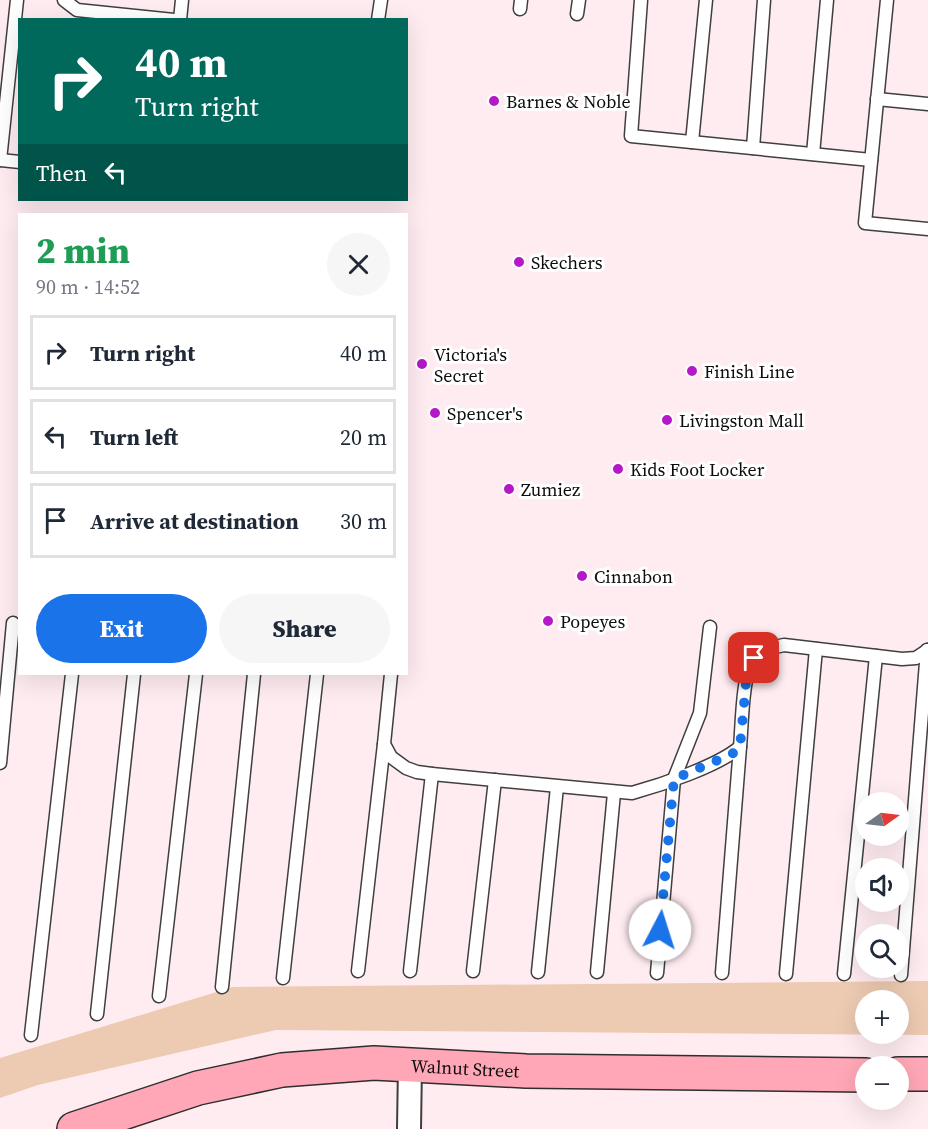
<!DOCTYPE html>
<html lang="en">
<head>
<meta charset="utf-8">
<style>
	body { margin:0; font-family:"Source Serif 4",serif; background:#f6f6f7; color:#1f2937; height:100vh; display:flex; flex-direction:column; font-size:22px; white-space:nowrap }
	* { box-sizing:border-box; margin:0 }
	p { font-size:20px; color:#747a83 }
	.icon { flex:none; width:33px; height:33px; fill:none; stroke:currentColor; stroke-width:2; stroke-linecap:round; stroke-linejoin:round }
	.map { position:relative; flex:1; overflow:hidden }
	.panel { position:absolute; left:18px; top:213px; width:390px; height:462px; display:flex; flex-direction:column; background:#fff; border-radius:0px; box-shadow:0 6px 24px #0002 }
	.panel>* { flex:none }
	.banner { position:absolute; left:18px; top:18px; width:390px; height:183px; border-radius:0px; box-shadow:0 6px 24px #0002; background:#00695c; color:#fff; overflow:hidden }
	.needle { width:39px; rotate:76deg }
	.buttons { position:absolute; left:855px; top:792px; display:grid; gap:12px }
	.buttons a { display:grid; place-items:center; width:54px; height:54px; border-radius:50%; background:#fff; box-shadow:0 6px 24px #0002; font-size:30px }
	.pin { position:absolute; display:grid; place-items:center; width:51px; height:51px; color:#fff; margin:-26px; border-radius:12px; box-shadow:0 3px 9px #0006 }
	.me { position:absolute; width:66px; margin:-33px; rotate:5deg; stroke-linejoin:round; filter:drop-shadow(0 0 4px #0008) }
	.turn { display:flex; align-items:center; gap:21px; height:126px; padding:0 18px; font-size:27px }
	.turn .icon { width:78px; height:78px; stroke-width:2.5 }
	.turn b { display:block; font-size:42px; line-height:51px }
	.then { display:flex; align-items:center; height:57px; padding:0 18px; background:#0003; gap:12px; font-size:22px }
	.round { display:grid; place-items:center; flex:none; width:63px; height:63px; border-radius:32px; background:#f6f6f7 }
	.overview { display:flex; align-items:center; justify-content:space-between; height:102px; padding:0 18px }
	h1 { font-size:36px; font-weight:800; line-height:45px; color:#1e9e55 }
	.button { display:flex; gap:12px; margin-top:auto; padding:12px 18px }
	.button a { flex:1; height:69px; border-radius:36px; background:#1a73e8; color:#fff; font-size:24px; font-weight:800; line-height:69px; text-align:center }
	.button a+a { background:#f6f6f7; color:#1f2937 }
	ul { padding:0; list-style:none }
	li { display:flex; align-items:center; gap:18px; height:75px; margin:0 12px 9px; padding:0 6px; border:3px solid #e0e1e3; border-radius:0px }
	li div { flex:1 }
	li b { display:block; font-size:22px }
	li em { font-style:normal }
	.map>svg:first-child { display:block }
	.grass { fill:#edcab2; fill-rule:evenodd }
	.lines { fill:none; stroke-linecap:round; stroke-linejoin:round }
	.lane-casing { stroke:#3f3f3f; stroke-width:15 }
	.street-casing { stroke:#3f3f3f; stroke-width:26 }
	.secondary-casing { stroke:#2e2e2e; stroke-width:36 }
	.lane { stroke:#fff; stroke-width:12 }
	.street { stroke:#fff; stroke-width:22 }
	.secondary { stroke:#ffa7b7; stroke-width:33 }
	.route { stroke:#1a73e8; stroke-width:10; stroke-dasharray:0 18 }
	.poi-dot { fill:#b418c9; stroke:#fff; stroke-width:2 }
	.labels { text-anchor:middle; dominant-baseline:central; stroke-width:6; stroke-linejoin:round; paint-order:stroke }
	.poi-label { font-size:18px; fill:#0c0c0c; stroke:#fff; text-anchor:start }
	.street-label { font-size:18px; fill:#0c0c0c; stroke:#fff }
</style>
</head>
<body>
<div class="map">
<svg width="928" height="1129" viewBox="0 0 928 1129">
	<rect width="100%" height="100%" fill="#ffecf1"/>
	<!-- grass -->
	<path class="grass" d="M928 981V1035L276 1030 38 1085 0 1098V1058L233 987ZM866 1000H898V1034H866Z"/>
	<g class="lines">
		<defs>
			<g id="lane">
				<polyline points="64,0 77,10 174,20"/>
				<polyline points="641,0 631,136 871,160"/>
				<polyline points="887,0 865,223 928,229"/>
				<polyline points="520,9 521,0"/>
				<polyline points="577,14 579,0"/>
				<polyline points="180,20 182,0"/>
				<polyline points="378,20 381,0"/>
				<polyline points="877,99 928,104"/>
				<polyline points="692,142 706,0"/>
				<polyline points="753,148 764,0"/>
				<polyline points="813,154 827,0"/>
				<polyline points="0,160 17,0"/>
				<polyline points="0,160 20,162"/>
				<path d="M391 674 384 744 391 757 406 768 417 772 432 774 632 793C661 785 718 766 740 747 742 727 742 673 754 658 761 650 774 647 784 645L902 659 916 658 928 650"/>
				<polyline points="0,763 13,623"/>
				<polyline points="358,971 384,744"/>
				<polyline points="410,971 432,774"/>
				<polyline points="473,971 495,780"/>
				<polyline points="538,972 557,787"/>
				<polyline points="597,972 614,793"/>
				<polyline points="657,973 674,779 700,713 710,627"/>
				<polyline points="722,973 740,747"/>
				<polyline points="786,974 816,649"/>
				<polyline points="844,974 876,656"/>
				<polyline points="901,975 927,650"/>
				<polyline points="283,978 317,674"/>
				<polyline points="222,987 254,674"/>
				<polyline points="159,996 196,674"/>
				<polyline points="97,1014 134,674"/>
				<polyline points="31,1035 72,674"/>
			</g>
			<polyline id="street" points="409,1129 410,1065"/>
			<g id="secondary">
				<polyline points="898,1074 928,1074"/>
				<path id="s1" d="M74 1129 198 1088 282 1070 374 1063 526 1071 866 1075"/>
			</g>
		</defs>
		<!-- lane casing -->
		<use href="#lane" class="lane-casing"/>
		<!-- street casing -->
		<use href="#street" class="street-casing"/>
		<!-- secondary casing -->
		<use href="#secondary" class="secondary-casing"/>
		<!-- lane -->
		<use href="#lane" class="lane"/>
		<!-- street -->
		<use href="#street" class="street"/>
		<!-- secondary -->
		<use href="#secondary" class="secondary"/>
	</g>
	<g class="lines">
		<!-- route -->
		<polyline class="route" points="660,930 674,779 732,754 740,747 747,672 754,658"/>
	</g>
	<!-- markers -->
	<g class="poi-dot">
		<circle cx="494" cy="101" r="6"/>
		<circle cx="519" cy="262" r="6"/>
		<circle cx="422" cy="364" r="6"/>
		<circle cx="692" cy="371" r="6"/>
		<circle cx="435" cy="413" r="6"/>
		<circle cx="667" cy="420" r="6"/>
		<circle cx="618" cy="469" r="6"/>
		<circle cx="509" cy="489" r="6"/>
		<circle cx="582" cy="576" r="6"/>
		<circle cx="548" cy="621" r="6"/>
	</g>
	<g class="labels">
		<!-- poi labels -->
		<g class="poi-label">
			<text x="506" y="101">Barnes &amp; Noble</text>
			<text x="531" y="262">Skechers</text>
			<text x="434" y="354">Victoria's<tspan x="434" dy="21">Secret</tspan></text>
			<text x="704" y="371">Finish Line</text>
			<text x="447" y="413">Spencer's</text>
			<text x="679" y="420">Livingston Mall</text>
			<text x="630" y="469">Kids Foot Locker</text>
			<text x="521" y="489">Zumiez</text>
			<text x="594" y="576">Cinnabon</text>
			<text x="560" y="621">Popeyes</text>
		</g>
		<!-- street labels -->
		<g class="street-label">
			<text stroke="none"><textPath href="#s1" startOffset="400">Walnut Street</textPath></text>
		</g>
	</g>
</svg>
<div class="buttons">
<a><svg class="needle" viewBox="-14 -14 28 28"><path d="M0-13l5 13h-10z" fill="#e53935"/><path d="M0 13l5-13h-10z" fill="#747a83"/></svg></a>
<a><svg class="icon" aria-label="sound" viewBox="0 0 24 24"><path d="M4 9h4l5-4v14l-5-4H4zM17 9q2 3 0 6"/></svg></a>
<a><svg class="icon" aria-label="search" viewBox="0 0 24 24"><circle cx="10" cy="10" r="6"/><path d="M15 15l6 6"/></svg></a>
<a>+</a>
<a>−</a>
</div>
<div class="pin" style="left:754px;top:658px;background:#d93025"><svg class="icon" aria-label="arrive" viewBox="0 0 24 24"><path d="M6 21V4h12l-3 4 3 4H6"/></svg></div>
<svg class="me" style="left:660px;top:930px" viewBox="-20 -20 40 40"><circle r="19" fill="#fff"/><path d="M0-13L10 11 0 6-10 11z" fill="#1a73e8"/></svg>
<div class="banner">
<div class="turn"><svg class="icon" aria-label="right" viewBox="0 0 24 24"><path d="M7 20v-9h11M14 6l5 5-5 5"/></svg><div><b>40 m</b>Turn right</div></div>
<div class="then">Then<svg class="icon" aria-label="left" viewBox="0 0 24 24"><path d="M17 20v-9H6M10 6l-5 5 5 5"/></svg></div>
</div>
<section class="panel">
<div class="overview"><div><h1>2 min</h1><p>90 m · 14:52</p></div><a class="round"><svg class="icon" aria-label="close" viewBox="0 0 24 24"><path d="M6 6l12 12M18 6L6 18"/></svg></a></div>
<ul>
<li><svg class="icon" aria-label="right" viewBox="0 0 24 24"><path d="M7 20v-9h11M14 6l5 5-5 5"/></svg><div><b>Turn right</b></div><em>40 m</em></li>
<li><svg class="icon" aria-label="left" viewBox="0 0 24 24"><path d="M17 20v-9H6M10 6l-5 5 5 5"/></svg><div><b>Turn left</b></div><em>20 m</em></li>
<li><svg class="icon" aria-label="arrive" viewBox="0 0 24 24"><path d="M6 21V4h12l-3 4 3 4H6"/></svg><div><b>Arrive at destination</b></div><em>30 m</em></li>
</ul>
<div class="button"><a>Exit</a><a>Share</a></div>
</section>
</div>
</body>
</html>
